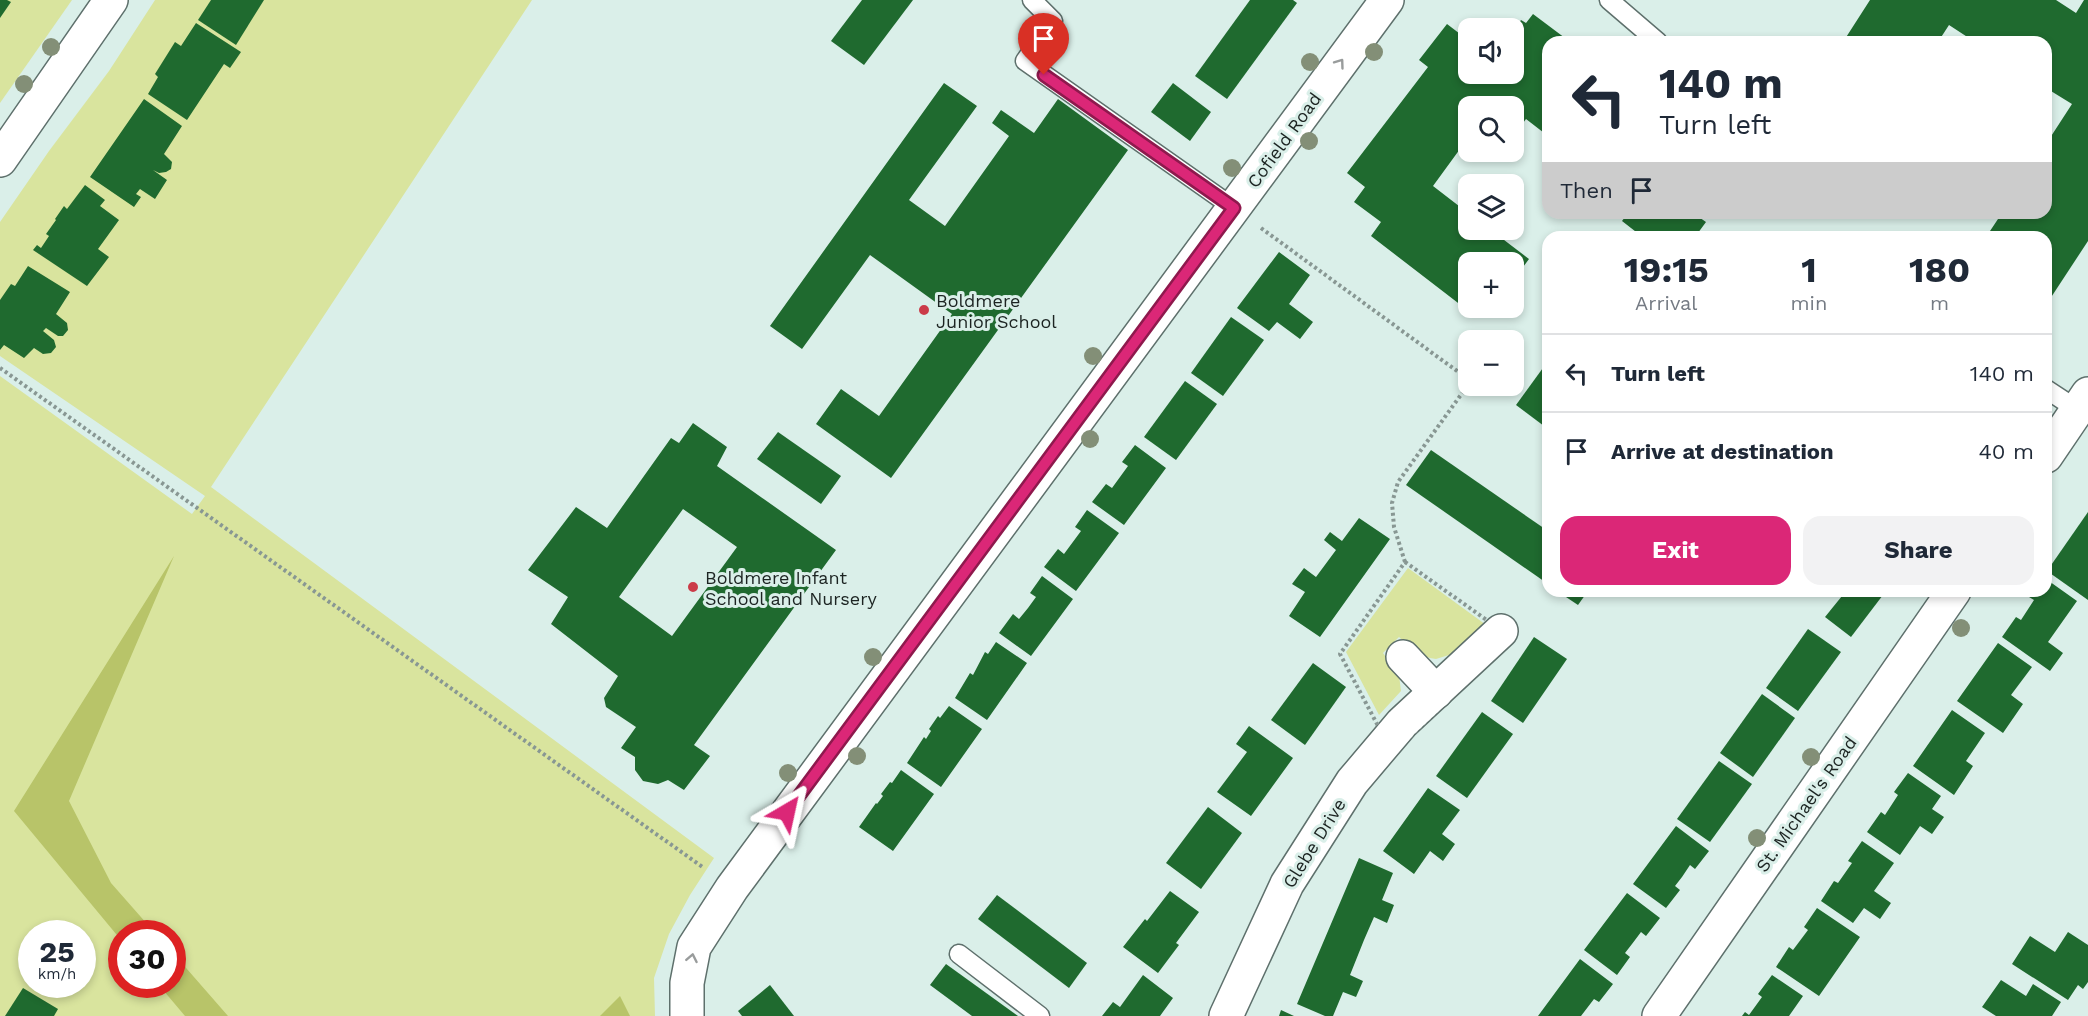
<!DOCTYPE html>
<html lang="en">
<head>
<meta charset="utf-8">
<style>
	body { margin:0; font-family:"Work Sans",sans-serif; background:#f2f2f3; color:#1f2937; height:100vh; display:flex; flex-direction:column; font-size:22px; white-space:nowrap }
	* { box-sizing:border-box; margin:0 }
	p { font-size:20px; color:#747a83 }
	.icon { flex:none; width:33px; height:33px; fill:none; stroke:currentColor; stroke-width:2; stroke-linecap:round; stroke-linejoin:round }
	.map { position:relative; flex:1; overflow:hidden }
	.details { position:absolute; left:1542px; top:231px; width:510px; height:366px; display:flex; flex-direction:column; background:#fff; border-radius:18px; box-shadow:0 3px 9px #0003 }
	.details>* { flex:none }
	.banner { position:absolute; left:1542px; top:36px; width:510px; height:183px; border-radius:18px; box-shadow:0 3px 9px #0003; background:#fff; color:#1f2937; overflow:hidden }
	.controls { position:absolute; left:1458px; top:18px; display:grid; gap:12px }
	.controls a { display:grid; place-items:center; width:66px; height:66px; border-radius:12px; background:#fff; box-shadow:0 3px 9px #0003; font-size:30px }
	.speed { position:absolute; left:18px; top:920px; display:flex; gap:12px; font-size:30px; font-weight:700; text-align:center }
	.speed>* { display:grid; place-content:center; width:78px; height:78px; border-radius:50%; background:#fff; box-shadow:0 3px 9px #0003; line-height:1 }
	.speed small { font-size:15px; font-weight:400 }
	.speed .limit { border:9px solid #d22; background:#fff; color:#111 }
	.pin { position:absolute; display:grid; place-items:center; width:51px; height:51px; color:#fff; margin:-62px -26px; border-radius:50% 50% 50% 0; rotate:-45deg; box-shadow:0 0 6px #0007 }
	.pin .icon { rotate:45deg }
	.me { position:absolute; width:66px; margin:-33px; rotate:36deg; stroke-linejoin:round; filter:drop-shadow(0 0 4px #0008) }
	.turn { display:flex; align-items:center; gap:21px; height:126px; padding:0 18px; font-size:27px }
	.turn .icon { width:78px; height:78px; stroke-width:2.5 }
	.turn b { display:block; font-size:42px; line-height:51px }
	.then { display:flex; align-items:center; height:57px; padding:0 18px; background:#0003; gap:12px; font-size:22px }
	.eta { display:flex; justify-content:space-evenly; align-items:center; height:102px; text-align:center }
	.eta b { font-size:36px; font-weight:700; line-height:42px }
	.action { display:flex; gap:12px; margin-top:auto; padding:12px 18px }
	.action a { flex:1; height:69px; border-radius:18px; background:#db2777; color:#fff; font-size:24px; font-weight:700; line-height:69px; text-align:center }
	.action a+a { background:#f2f2f3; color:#1f2937 }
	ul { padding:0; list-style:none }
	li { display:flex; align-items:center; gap:18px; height:78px; padding:0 18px; border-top:2px solid #e0e1e3 }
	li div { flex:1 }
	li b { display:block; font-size:22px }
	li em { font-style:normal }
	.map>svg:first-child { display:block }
	.green { fill:#d9e49e; fill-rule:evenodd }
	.forest { fill:#b8c469 }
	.building { fill:#1f6a2f; fill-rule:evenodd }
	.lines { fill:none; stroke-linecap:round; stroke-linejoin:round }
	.service-casing { stroke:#5e706c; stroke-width:21 }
	.minor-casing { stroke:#5e706c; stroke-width:36 }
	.tertiary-casing { stroke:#5e706c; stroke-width:36 }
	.path { stroke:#889793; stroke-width:4; stroke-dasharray:3 3; stroke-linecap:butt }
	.service { stroke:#fff; stroke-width:18 }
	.minor { stroke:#fff; stroke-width:33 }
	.tertiary { stroke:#fff; stroke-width:33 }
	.tree { fill:#838f77 }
	.oneway { stroke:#999c9c }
	.route-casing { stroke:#8e194d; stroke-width:15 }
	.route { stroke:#db2777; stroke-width:10 }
	.poi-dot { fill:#cb3b48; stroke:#daefe9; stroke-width:2 }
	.labels { text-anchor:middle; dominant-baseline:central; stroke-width:6; stroke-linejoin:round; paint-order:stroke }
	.street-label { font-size:18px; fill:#1c2422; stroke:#daefe9 }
	.poi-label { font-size:18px; fill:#1c2422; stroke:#daefe9; text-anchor:start }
</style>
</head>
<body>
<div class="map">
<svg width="2088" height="1016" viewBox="0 0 2088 1016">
	<rect width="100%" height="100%" fill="#daefe9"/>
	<!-- green -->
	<g class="green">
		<polygon points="0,0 72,0 0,103"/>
		<path d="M155 0H532L211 487 714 858 690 895 669 934 654 978 655 1016H0V376L192 514 205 496 0 356V222L49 151 109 71ZM32 933H82V984H32ZM122 933H172V984H122Z"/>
		<path d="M1408 568 1504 638 1436 659C1419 657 1411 648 1399 637L1383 653 1399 675 1401 691 1379 715 1346 652Z"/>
	</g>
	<!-- forest -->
	<g class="forest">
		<polygon points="174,556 69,801 111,883 155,933 122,933 121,940 14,811"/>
		<polygon points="173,953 228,1016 185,1016 158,984 172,984"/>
		<polygon points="620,996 630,1016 600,1016"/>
	</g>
	<!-- building -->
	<g class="building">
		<polygon points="0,0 7,0 11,2 0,18"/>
		<polygon points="211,0 264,0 236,45 198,20"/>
		<polygon points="862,0 913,0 864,65 831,41"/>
		<polygon points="1250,0 1293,0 1297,3 1227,99 1195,76"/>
		<polygon points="1870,0 2056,0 2076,13 2084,0 2088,0 2088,241 2046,305 2046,237 1986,237 2002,213 2046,213 2046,144 2072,104 2046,88 2046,42 1975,42 1949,25 1938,42 1843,42"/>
		<polygon points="1533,14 1565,38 1563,42 1548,42 1548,136 1526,119 1520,127 1514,122 1514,106 1468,106 1468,138 1433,186 1468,213 1468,230 1491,230 1529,259 1514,279 1514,262 1468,262 1468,308 1481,308 1475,316 1371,236 1381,222 1354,202 1365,187 1347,173 1428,67 1419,60 1447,24 1468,40 1468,74 1514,74 1514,30 1521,20 1526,23"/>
		<polygon points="196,23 241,52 230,68 224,64 187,120 148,94 158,77 155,74 175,42 181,46"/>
		<polygon points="944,83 977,106 909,200 945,226 1009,136 992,123 1001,110 1034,133 1058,99 1128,150 891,478 816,424 841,389 879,416 952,314 870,255 802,349 770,326"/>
		<polygon points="1173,83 1211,112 1190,141 1151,112"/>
		<polygon points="144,99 182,126 164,154 172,162 171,169 166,172 159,173 153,170 167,180 155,199 140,189 136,194 141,197 134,207 90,177"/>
		<polygon points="85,185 105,200 100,206 119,220 98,249 109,257 87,286 33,250 37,245 41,248 49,236 46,234 56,220 55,219 64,206 67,209"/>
		<polygon points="1628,213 1642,213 1647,217 1650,213 1693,213 1706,222 1695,237 1639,237 1640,235 1622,221"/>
		<polygon points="1279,252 1310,275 1289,304 1313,322 1300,339 1277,322 1269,331 1237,308"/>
		<polygon points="28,266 70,292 56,314 67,323 68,330 63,336 58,336 46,328 43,331 54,340 56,347 51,353 43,354 34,348 24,358 4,345 0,350 0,300 11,284 15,286"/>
		<polygon points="1231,317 1264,340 1223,396 1191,373"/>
		<polygon points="1548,361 1548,429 1516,405"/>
		<polygon points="1185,381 1217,404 1176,460 1144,437"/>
		<path d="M693 423 727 447 717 466 836 550 694 745 710 756 684 790 668 780 658 784 643 781 635 770V757L621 748 636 727 606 707 604 698 618 676 551 624 568 597 528 570 576 507 607 528 671 438 679 443ZM683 509 737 547 672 636 619 597Z"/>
		<polygon points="778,432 841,476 821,504 757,459"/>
		<polygon points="1135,445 1166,468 1124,525 1092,502 1106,484 1112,488 1128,466 1122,462"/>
		<polygon points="1431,450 1548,531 1548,584 1406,485"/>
		<polygon points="1087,510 1119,533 1076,591 1044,567 1058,549 1064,554 1081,531 1075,527"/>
		<polygon points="2088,512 2088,600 2047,571"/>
		<polygon points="1359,518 1390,539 1320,637 1289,616 1305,592 1292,584 1304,568 1316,577 1336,550 1324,540 1330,532 1342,541"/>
		<polygon points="1042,576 1073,599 1031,656 999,633 1013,614 1019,619 1028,608 1036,597 1030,593"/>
		<polygon points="2046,579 2077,601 2048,642 2063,653 2050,671 2002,637 2016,617 2021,620 2034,600 2029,597 2034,591 2046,591"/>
		<polygon points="1557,591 1588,591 1578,605"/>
		<polygon points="1846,591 1886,591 1851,637 1825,617"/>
		<polygon points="1808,629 1841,652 1798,711 1766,688"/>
		<polygon points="1534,637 1567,659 1523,723 1491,701"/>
		<polygon points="996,642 1027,663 987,720 955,698 970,673 973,675 985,652 988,654"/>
		<polygon points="1998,643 2032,667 2011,695 2023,704 2003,733 1957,701"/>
		<polygon points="1313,663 1346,687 1305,745 1271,720"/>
		<polygon points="1762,694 1795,718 1753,777 1720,753"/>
		<polygon points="949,706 982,729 941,787 907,763 924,737 926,739 931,731 929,729 938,716 940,718"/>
		<polygon points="1952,710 1985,733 1966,761 1973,766 1954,795 1913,766"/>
		<polygon points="1482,712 1513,734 1467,798 1436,776"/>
		<polygon points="1249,726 1293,758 1251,816 1217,792 1247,752 1236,744"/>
		<polygon points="1719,761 1752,784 1710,842 1677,819"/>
		<polygon points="901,770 934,794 893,851 859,827 876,803 877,804 883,796 881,794 890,782 892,783"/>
		<polygon points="1908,773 1941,796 1932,809 1944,817 1932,834 1920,826 1900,855 1867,832 1881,812 1885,815 1898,795 1894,792"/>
		<polygon points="1428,788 1460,810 1442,834 1455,844 1443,861 1430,851 1414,874 1383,851"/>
		<polygon points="1208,807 1242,833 1201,889 1166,863"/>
		<polygon points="1676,826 1709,851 1695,869 1690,865 1682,877 1675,886 1680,890 1666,908 1633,884"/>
		<polygon points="1862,841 1894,863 1874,891 1891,903 1880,919 1864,908 1853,923 1821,901 1834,881 1838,883 1852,863 1848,861"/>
		<polygon points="1359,858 1393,873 1382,900 1394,905 1387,923 1374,917 1364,940 1350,975 1363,981 1356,997 1343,992 1333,1016 1325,1016 1297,1004"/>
		<polygon points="1170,891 1199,912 1176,943 1179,945 1158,973 1123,947 1145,919 1147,921"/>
		<polygon points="1627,893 1660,918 1646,936 1641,932 1632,944 1625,953 1630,957 1617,975 1584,950"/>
		<polygon points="997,895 1087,963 1069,988 978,919"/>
		<polygon points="1817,908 1860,937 1819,996 1776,967 1789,947 1793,950 1808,930 1804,927"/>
		<polygon points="2068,932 2088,945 2088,982 2083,989 2078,985 2068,1000 2012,964 2030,936 2055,952"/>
		<polygon points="1580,959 1613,984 1599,1002 1594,999 1581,1016 1538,1016"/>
		<polygon points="946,964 1018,1016 972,1016 930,985"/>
		<polygon points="1143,975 1173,998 1160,1016 1102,1016 1113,1002 1120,1007"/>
		<polygon points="1772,975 1803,996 1789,1016 1742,1016 1745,1012 1749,1015 1762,997 1758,994"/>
		<polygon points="2001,980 2026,996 2033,984 2061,1002 2052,1016 1996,1016 1982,1007"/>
		<polygon points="770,985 794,1016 742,1016 738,1011"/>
		<polygon points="23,988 58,1009 54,1016 5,1016"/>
		<polygon points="1281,1010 1294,1016 1279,1016"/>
	</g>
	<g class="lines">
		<defs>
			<g id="service">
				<polyline points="1032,0 1053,21 1025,61 1234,208"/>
				<polyline points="1609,0 1658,42"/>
				<polyline points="2046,389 2078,410"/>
				<polyline points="959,954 1040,1016"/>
			</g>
			<g id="minor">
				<polyline points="2046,456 2088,394"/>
				<polyline points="1403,657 1436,692"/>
				<polyline points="687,1016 687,983 694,947 732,888 1387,0"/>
				<polyline points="1226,1016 1287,884 1352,782 1402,723 1501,631"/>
				<polyline points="1659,1016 1954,591"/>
			</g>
			<polyline id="tertiary" points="0,160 111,0"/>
		</defs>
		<!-- service casing -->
		<use href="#service" class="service-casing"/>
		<!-- minor casing -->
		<use href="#minor" class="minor-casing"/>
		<!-- tertiary casing -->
		<use href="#tertiary" class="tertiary-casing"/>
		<!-- path -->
		<g class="path">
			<polyline points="1261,228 1468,379"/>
			<polyline points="0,368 704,868"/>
			<polygon points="1405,562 1512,638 1396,750 1386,741 1340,654"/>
			<polyline points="1405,562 1394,527 1392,503 1398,482 1468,385"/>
		</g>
		<!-- service -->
		<use href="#service" class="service"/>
		<!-- minor -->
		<use href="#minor" class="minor"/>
		<!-- tertiary -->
		<use href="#tertiary" class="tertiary"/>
	</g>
	<!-- trees -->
	<g class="tree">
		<circle cx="51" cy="47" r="9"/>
		<circle cx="1374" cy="52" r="9"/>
		<circle cx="1310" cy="62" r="9"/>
		<circle cx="24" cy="84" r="9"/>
		<circle cx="1309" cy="141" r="9"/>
		<circle cx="1232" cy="168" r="9"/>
		<circle cx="1093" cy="356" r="9"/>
		<circle cx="1090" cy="439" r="9"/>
		<circle cx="1961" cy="628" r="9"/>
		<circle cx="873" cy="657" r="9"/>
		<circle cx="857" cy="756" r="9"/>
		<circle cx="1811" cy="757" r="9"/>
		<circle cx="788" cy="773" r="9"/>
		<circle cx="1757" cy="838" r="9"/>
	</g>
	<!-- one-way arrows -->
	<defs><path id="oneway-chevron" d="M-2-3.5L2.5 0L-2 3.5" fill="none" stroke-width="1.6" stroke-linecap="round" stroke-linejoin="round" transform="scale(1.5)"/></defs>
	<g class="oneway">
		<use href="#oneway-chevron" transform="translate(1340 63) rotate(-54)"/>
		<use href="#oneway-chevron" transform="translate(692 958) rotate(-79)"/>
	</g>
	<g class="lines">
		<defs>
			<polyline id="route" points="787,812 1234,208 1044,75"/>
		</defs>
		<!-- route casing -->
		<use href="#route" class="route-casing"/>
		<!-- route -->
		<use href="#route" class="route"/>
	</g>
	<!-- markers -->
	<g class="poi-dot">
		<circle cx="924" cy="310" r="6"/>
		<circle cx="693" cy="587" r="6"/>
	</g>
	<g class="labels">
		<!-- street labels -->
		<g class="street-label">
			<text transform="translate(1284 140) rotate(-54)">Cofield Road</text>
			<text transform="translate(1806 804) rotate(-55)">St. Michael's Road</text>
			<text transform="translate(1314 843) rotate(-58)">Glebe Drive</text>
		</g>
		<!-- poi labels -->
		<g class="poi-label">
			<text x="936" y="300">Boldmere<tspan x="936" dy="21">Junior School</tspan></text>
			<text x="705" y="577">Boldmere Infant<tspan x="705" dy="21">School and Nursery</tspan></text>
		</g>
	</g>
</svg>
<div class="controls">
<a><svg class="icon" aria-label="sound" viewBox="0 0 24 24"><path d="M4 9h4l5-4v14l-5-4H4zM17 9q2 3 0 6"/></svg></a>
<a><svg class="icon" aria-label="search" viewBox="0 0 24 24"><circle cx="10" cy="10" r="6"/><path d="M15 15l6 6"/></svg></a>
<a><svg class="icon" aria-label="layers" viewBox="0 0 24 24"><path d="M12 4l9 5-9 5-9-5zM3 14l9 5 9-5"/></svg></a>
<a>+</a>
<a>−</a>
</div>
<div class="speed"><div>25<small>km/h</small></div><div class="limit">30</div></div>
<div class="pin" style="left:1044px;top:75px;background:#d93025"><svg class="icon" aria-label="arrive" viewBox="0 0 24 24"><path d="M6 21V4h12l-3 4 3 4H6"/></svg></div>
<svg class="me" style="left:787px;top:812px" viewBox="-20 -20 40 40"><path d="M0-17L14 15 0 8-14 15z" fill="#db2777" stroke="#fff" stroke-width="4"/></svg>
<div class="banner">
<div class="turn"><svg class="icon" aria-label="left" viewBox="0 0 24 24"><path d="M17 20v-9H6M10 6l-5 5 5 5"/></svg><div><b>140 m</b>Turn left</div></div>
<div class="then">Then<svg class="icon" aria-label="arrive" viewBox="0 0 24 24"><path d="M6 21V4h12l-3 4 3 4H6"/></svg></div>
</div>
<section class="details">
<div class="eta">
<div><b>19:15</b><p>Arrival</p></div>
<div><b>1</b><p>min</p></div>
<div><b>180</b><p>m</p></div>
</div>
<ul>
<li><svg class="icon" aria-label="left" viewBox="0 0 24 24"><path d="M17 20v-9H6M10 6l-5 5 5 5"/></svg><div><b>Turn left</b></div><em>140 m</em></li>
<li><svg class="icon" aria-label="arrive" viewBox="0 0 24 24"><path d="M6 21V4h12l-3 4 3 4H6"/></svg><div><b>Arrive at destination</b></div><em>40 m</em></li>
</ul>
<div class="action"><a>Exit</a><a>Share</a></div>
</section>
</div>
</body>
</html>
